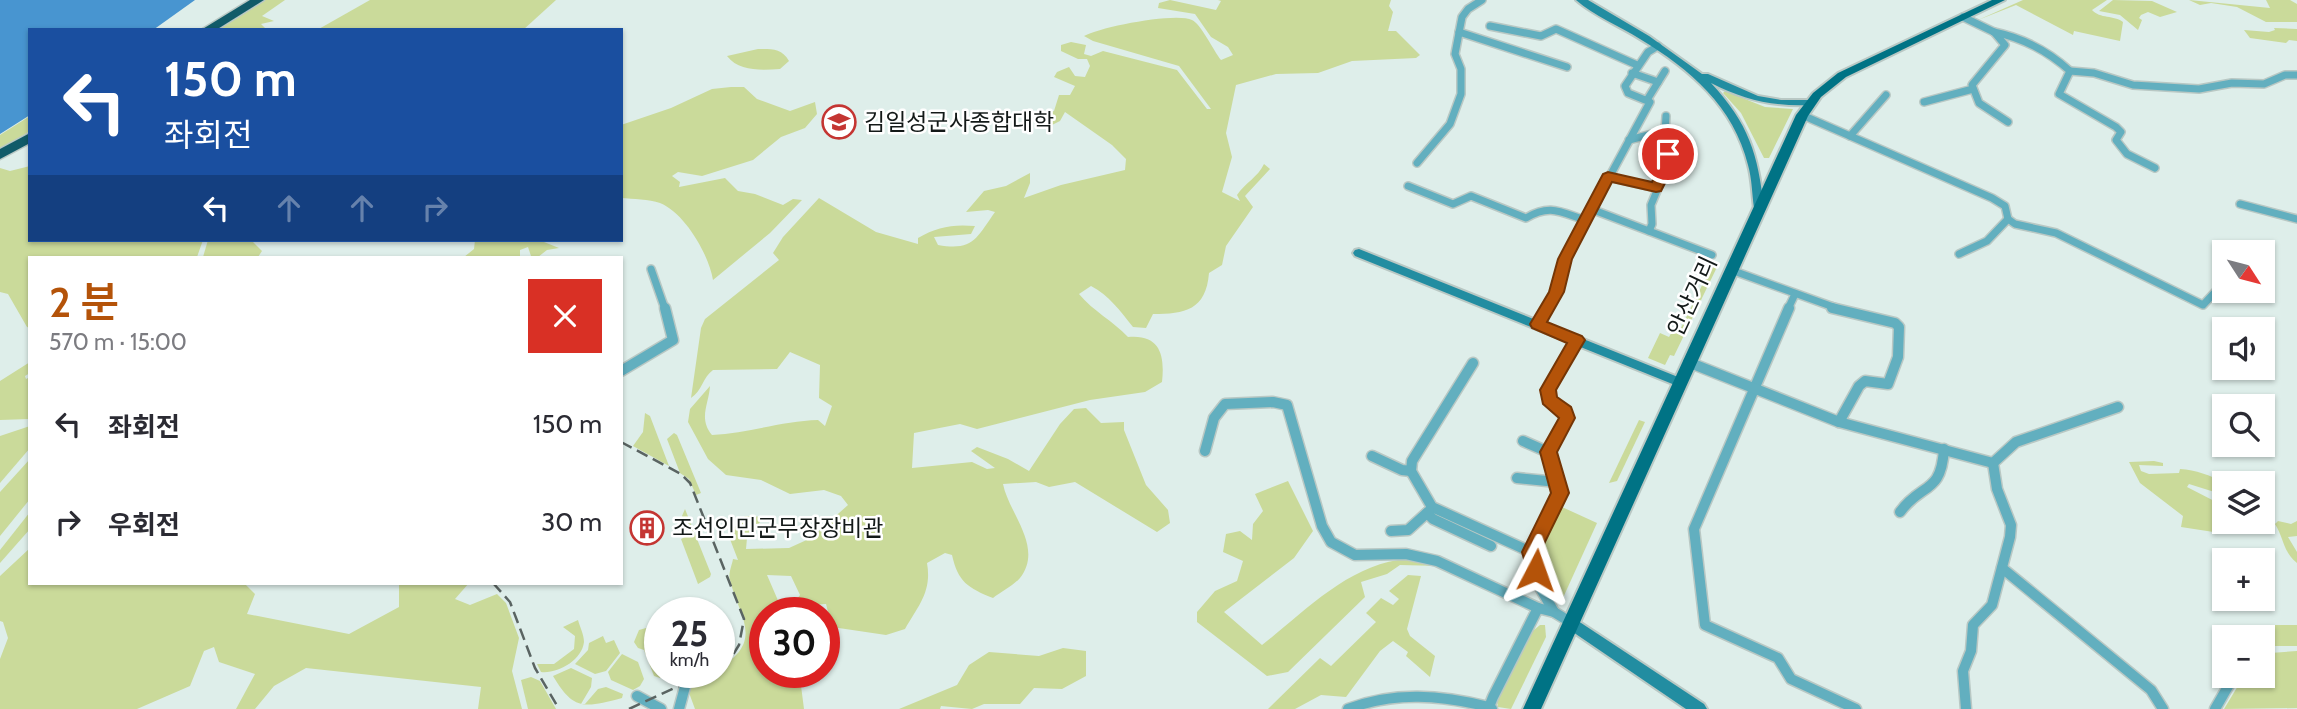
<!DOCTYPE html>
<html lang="ko">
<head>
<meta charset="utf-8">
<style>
	body { margin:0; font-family:Cabin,"Noto Sans KR",sans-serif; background:#f2f2f3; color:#2b2b33; height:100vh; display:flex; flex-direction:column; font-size:26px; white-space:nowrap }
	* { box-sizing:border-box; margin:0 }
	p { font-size:23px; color:#7c7c81 }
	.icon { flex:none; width:38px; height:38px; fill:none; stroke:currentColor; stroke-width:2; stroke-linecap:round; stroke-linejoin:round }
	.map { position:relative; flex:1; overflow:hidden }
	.sheet { position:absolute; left:28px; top:256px; width:595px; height:329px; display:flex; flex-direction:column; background:#fff; border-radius:0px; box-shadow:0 2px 5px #0004 }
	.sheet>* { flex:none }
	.guide { position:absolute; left:28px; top:28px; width:595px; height:214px; border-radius:0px; box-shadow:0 2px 5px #0004; background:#1a4fa0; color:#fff; overflow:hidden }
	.needle { width:46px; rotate:126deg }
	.buttons { position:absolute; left:2212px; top:240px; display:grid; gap:14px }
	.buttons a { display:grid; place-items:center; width:63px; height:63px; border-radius:0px; background:#fff; box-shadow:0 2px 5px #0004; font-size:35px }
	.speed { position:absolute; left:644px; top:597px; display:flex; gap:14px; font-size:35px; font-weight:700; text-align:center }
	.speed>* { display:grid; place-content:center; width:91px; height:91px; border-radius:50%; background:#fff; box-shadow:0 2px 5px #0004; line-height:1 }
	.speed small { font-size:18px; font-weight:400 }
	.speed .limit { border:10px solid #d22; background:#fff; color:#111 }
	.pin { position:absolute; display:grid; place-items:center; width:60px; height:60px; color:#fff; margin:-30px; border:4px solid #fff; border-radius:50%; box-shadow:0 2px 7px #0007 }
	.me { position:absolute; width:77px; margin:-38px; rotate:4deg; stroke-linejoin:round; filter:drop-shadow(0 0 5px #0008) }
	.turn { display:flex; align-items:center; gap:24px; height:147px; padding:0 21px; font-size:32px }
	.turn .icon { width:91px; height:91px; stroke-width:2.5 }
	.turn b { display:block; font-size:49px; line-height:60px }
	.lanes { display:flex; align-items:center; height:66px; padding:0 21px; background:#0003; justify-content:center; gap:35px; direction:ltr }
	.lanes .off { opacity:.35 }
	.round { display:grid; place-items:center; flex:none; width:74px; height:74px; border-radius:0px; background:#f2f2f3 }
	.head { display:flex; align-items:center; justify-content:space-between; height:119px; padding:0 21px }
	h1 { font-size:42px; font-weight:600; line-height:52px; color:#b45309 }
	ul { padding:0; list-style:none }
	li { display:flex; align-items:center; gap:21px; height:98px; padding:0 21px }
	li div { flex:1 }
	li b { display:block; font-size:26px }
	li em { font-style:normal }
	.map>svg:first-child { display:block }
	.green { fill:#cada9a }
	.water { fill:#4895d0 }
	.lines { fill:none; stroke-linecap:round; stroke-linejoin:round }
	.street-far1-casing { stroke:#b9c8c4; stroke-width:10 }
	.street-casing { stroke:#b9c8c4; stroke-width:13 }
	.secondary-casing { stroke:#b9c8c4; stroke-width:4 }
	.primary-casing { stroke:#b9c8c4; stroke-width:4 }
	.highway-casing { stroke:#b9c8c4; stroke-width:3 }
	.street-far1 { stroke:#62afbf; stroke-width:7 }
	.street { stroke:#62afbf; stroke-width:10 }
	.secondary { fill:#228da1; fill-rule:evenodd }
	.primary { fill:#007385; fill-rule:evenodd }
	.highway { fill:#115b69; fill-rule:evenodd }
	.rail { stroke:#5a6462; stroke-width:2.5; stroke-dasharray:12 6; stroke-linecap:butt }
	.route { fill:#b45309; stroke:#753606; stroke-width:2 }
	.labels { text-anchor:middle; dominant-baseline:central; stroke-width:5; stroke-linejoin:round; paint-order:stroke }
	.poi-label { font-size:23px; fill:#131918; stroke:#fff; text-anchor:start }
	.street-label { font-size:23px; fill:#131918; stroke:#fff }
</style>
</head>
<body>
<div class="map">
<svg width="2297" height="709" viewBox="0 0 2297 709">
	<rect width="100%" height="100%" fill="#deeeea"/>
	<!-- green -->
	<g class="green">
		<polygon points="265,0 285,0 262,16 274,21 261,24 265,28 216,30"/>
		<polygon points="370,0 556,0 523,30 317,30"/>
		<path d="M1170 0 1216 10 1221 1 1218 0H1391L1389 6 1393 12 1388 31H1396L1420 55 1416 58 1352 61 1318 73 1276 74 1236 85 1226 133 1232 157 1222 192 1240 201 1237 195C1245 183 1258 177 1264 164L1270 169 1245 196 1253 207 1226 246 1222 265 1209 273C1206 310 1185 314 1153 314L1146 328 1133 327C1120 311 1109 295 1091 286L1079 294C1093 311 1113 321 1128 337 1160 334 1165 355 1162 382L1145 392 1090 400 977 429 960 424 914 433 912 468 972 462 987 469 995 468 971 451 977 447 1008 459 1029 471 1060 424 1074 409 1086 408 1101 423 1124 422V430L1146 485 1168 510 1170 523 1157 532 1075 482 1049 487 1036 482 1003 484C1009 514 1044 547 1020 578 1014 585 1001 592 993 598 968 588 958 582 952 555L945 553 927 563C932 591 919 605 905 629L886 635 832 627 826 604 810 605 806 612H787L800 595 791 576 767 575 783 612H765V672H774L770 678H800L804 709H695L688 690 691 681 711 672H719V668C766 641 738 615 730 580 728 574 732 565 733 559L738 560 728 534 745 516 764 517 747 538 746 549 789 548 811 538 848 505 841 496 824 490 790 494 761 480 726 475 708 459 688 422 690 409 710 386C709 404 698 418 712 435 748 433 783 421 818 420L825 426 832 406 819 398 820 365 790 352 777 369 713 370C703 377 702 391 691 398L701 328 705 319 779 260 773 253 783 237 819 198 876 232 918 244V238C937 227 952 224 975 226L971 234 934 237 938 245C973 251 976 239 995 212L988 210 966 212 984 191 1006 186 1030 173V183L1024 198 1061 185 1125 170 1126 159 1112 145 1065 112 1060 121 1052 125 1038 115 1054 111 1059 95H1070L1075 86 1054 77 1057 72 1069 67 1075 76 1085 77 1090 66 1087 59H1078L1061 51V45L1071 42 1086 45 1084 54 1091 56 1103 51 1177 70 1207 109H1211L1179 66 1093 41 1084 36C1100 27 1176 12 1192 20 1201 24 1213 50 1221 60L1233 55 1228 47 1211 37 1195 14 1158 8 1159 3Z"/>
		<path d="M2023 0H2107L2092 10C2100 19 2114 15 2123 22L2120 41 2074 31 2073 35 2016 5 1978 20Z"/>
		<polygon points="2113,0 2152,1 2177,12 2160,17 2148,12 2141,15 2139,18 2142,20 2138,30 2120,15 2099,11"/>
		<polygon points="2189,0 2270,8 2266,0 2290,0 2297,4 2297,22 2266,22 2237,7 2211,3 2200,5"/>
		<polygon points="2274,28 2297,29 2297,41 2289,40 2286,43 2250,38 2244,30 2269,32 2275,30"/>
		<path d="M758 49C771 49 782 48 789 61L780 69C762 70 739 72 727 56Z"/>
		<path d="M731 87H744L757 99 790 111 815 102 817 114 805 128 781 137 753 160 702 176 678 172 672 176 680 182 679 187 725 178 738 191 755 194 783 205 793 199 802 200 770 233 713 280C709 255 685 213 660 203 649 199 633 199 621 198V125L671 108 712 89Z"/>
		<polygon points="1725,91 1765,107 1793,109 1769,158 1764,158 1741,113 1723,93"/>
		<polygon points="30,116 30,131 0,150 0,135"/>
		<polygon points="30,166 30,240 203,240 197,257 30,257 30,328 27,327 8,294 0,292 0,168 10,171"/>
		<polygon points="208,240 251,240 262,251 258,257 203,257"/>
		<polygon points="475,240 539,240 559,248 547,250 538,257 531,256 528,247 520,250 520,257 464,257 474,249"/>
		<polygon points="1713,263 1718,265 1674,356 1670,355 1665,365 1648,358 1660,333 1669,337 1673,330 1679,332"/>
		<polygon points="30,362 30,373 25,376 26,379 30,377 30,419 0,420 0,381"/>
		<polygon points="645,413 650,416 669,466 633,446 643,432"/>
		<polygon points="1639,420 1645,422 1617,481 1609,483"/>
		<polygon points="30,426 30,448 0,483 0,436"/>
		<polygon points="674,433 677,435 701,493 696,495 689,479 680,473 667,439"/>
		<polygon points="30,459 30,499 0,536 0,492"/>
		<path d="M2154 461 2163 463V466L2139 465 2141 471 2149 474 2179 473 2180 469C2196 470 2210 475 2224 483V495L2189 484 2187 487 2224 506V522H2231L2230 527 2220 533 2181 527 2183 516 2140 483 2129 462Z"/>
		<path d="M1288 481 1313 531 1294 558 1224 612 1262 645C1302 614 1345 568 1398 560 1411 557 1427 562 1440 566L1400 565 1387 574 1361 582 1365 597 1288 672 1267 676 1197 622V612L1215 591 1237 581 1243 561 1223 552 1226 534 1240 531 1252 540 1253 524 1263 511 1255 494Z"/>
		<polygon points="1562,507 1597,523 1562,600 1546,594 1538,555"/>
		<polygon points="685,509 711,574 710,577 698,584 681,539 689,535 682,516"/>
		<polygon points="30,512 30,529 0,563 0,550"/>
		<path d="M2278 521 2291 524 2297 521V536L2288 537 2297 552V563C2283 552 2284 538 2275 524Z"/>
		<polygon points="30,548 30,583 244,583 255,594 247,614 349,634 399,607 399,583 469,583 455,599 470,605 497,594 506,603 519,638 512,671 522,709 478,709 481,687 306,668 274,686 255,709 236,709 255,674 219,662 214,647 204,651 190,686 137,709 0,709 0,659 8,638 3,622 0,621 0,576"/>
		<polygon points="1408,575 1421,576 1407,629 1410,636 1435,656 1430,677 1406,656 1408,652 1393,641 1380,651 1346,697 1321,695 1295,709 1268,709 1320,658 1331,666 1376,622 1366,613 1381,598 1393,605 1399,599 1389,591"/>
		<path d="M578 620C580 627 584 635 584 642 582 660 558 674 541 672L537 664H554L574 649 575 636 563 627Z"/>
		<polygon points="1540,625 1545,625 1546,637 1511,709 1498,707 1497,702 1529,634"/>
		<polygon points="2256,625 2297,625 2297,646 2270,646"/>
		<polygon points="653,626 660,630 657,643 660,672 667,672 660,678 654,676 644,650 638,648 634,642 639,630"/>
		<polygon points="603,636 606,643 614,640 620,653 606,671 595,674 575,664 588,650 589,643"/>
		<polygon points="1063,648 1086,651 1086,676 1062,689 1034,688 1020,704 984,704 972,709 941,706 940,709 899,709 957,685 969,665 989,652 1039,656"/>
		<polygon points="2297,651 2297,708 2224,709 2244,676 2263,676 2263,658 2270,653"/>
		<polygon points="622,654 638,662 644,679 640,686 633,690 611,680 608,672"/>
		<path d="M571 668 592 678 591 687 581 704H585L598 689 606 687 623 694 622 698C582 709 573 709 553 676Z"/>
		<polygon points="531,677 540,681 556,709 528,709 521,680"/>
	</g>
	<!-- water -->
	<polygon class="water" points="0,0 195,0 153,30 30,30 30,115 0,134"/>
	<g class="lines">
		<defs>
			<g id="street-far1">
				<polyline points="1963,17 1994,32 2005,45 1972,85 1979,103 2008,122"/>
				<polyline points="1490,26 1541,36 1556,29 1637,65"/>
				<polyline points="1459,32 1567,67"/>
				<path d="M1994 32C2023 38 2048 51 2070 71L2059 94 2116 127 2121 132 2116 140 2127 154 2155 168"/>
				<polyline points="2070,71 2094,73 2133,85 2199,89 2232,83 2264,84 2285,75 2297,75"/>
				<polyline points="1632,73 1658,82"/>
				<polyline points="1647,100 1665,71"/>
				<polyline points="1924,102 1973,89"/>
				<polyline points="1802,115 1992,198 2005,206 2008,219 2015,224 2056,233 2203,305 2218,289 2219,260"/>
				<polyline points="1850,136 1886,95"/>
				<polyline points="1629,140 1652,134 1665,136"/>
				<polyline points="1417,163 1450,124 1461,94 1461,69 1455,54 1462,17 1468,9 1482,0"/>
				<polyline points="1608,177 1656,188"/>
				<path d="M1408 186 1453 204 1471 196 1526 218C1550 204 1560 212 1585 220"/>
				<polyline points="2240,204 2297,219"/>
				<polyline points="1591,209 1712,255"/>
				<polyline points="1649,231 1652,224 1651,205 1671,157 1664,149 1666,116"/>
				<polyline points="1959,254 1987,241 2008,219"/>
				<polyline points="651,269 665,309"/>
				<polyline points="1731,270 1839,309"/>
				<polyline points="1546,309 1557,292 1565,259 1650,102 1628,93 1625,86 1648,52 1658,46"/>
				<polyline points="1788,309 1795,294"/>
			</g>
			<g id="street">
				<polyline points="1789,308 1694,529 1705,625 1778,658 1791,679 1856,709"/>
				<polyline points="1832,308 1895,323 1899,327 1898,357 1888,384 1865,381 1859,386 1839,422"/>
				<polyline points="1537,324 1547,308"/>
				<polyline points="1688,362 1839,422 1993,463 2016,442 2118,407"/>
				<polyline points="1473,363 1412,461 1411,471 1432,507 1531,552"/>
				<polyline points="621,371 673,340 665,308"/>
				<polyline points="1523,441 1548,452"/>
				<polyline points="1205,451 1214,418 1225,404 1273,402 1287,405 1322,526 1331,542 1355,555 1406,554 1437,561 1538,608"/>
				<polyline points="1372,456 1402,470 1411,471"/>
				<polyline points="1517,478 1557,482"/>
				<path d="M1900 512C1922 482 1941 495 1944 449"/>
				<polyline points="1427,513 1433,519 1491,546"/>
				<polyline points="1391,531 1408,530 1429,511"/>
				<polyline points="2002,568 2151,690 2163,709"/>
				<polyline points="1554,612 1541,589 1531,552 1560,493 1548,452 1567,415 1553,405 1548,390 1577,340"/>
				<polyline points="637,696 661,709"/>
				<polyline points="679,709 689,672"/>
				<path d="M1348 709C1395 691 1441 695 1489 707"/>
				<polyline points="1492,709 1489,707 1493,697 1538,608 1554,612 1572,623"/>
				<polyline points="1966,709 1963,671 1971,651 1973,625 1992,605 2010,537 2011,525 1997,489 1993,463"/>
				<polyline points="2215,709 2234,676"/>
			</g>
			<g id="secondary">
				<path d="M1576 0H1588L1649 36 1702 74H1708L1758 96 1781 100H1816L1817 102 1812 105C1775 107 1744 100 1711 83 1749 124 1758 154 1764 208L1763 211H1755L1754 208C1752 194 1752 179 1748 165 1734 107 1690 69 1640 39 1620 26 1594 16 1576 0Z"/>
				<polygon points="1359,249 1683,379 1685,382 1683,385 1675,385 1355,256 1353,253 1355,250"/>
				<polygon points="1572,617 1704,704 1707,709 1686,709 1567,628 1565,623 1567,618"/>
			</g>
			<polygon id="primary" points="1992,0 2005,0 1846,77 1821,97 1808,116 1541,709 1523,709 1796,115 1813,93 1838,73"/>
			<g id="highway">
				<polygon points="250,0 264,0 216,30 201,30"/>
				<polygon points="30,133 30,143 0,159 0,149"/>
			</g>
		</defs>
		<!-- street-far1 casing -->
		<use href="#street-far1" class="street-far1-casing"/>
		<!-- street casing -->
		<use href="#street" class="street-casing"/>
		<!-- secondary casing -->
		<use href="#secondary" class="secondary-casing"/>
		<!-- primary casing -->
		<use href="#primary" class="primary-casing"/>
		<!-- highway casing -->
		<use href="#highway" class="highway-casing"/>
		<!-- street-far1 -->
		<use href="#street-far1" class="street-far1"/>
		<!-- street -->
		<use href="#street" class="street"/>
		<!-- secondary -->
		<use href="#secondary" class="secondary"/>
		<!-- primary -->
		<use href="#primary" class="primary"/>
		<!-- highway -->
		<use href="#highway" class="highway"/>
		<!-- rail -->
		<g class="rail">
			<polyline points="621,442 681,474 690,483 744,619 739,645 731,658 719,666"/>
			<polyline points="493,583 510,602 535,668 559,709"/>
			<polyline points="629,709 709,672"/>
		</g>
	</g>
	<!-- route -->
	<polygon class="route" points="1668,150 1678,157 1661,191 1656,192 1612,182 1572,259 1564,292 1547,322 1582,336 1585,340 1556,390 1557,397 1571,407 1575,418 1557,452 1569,493 1540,552 1545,570 1542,576 1536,578 1529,576 1522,552 1551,493 1540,452 1559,418 1543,404 1540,390 1567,343 1532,328 1530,324 1549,292 1558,259 1603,174 1608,172 1652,182 1664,158 1661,154"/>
	<!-- icons -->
	<defs>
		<symbol id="university-ring" viewBox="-11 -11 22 22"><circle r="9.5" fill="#fff" stroke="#c43532" stroke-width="1.5"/><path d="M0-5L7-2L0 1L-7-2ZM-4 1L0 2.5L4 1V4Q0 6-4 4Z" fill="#c43532"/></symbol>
		<symbol id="building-ring" viewBox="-11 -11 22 22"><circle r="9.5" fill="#fff" stroke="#c43532" stroke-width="1.5"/><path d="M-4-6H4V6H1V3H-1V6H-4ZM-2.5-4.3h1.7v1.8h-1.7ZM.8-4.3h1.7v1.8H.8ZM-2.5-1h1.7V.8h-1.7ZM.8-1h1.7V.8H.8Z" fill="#c43532"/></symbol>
	</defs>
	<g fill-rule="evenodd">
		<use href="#university-ring" x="820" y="103" width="38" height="38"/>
		<use href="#building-ring" x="628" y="509" width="38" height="38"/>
	</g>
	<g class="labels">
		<!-- poi labels -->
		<g class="poi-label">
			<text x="864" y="122">김일성군사종합대학</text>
			<text x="672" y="528">조선인민군무장장비관</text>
		</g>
		<!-- street labels -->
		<g class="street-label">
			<text transform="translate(1692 296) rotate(-65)">안산거리</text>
		</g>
	</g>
</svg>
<div class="buttons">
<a><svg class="needle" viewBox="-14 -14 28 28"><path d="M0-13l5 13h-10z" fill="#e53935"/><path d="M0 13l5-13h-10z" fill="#7c7c81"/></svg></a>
<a><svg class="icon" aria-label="sound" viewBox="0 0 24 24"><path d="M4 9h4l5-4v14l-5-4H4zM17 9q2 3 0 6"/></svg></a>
<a><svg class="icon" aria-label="search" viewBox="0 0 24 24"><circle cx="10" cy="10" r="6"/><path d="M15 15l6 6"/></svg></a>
<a><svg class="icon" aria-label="layers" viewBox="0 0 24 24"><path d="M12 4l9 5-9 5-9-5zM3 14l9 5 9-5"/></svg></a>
<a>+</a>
<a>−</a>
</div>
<div class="speed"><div>25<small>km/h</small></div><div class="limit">30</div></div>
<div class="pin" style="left:1668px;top:154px;background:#d93025"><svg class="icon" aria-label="arrive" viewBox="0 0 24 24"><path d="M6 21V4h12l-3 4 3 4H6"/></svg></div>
<svg class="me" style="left:1536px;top:570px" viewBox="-20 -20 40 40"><path d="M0-17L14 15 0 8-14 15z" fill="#b45309" stroke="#fff" stroke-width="4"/></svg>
<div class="guide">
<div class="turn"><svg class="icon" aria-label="left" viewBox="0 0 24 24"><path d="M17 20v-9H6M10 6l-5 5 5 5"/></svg><div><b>150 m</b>좌회전</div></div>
<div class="lanes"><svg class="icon" aria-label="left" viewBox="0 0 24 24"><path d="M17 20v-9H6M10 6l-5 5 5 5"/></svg><svg class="icon off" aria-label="ahead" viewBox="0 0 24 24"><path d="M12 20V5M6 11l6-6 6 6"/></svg><svg class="icon off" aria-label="ahead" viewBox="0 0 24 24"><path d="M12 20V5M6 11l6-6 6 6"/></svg><svg class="icon off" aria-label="right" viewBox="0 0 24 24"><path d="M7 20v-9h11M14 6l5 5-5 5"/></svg></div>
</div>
<section class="sheet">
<div class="head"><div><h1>2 분</h1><p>570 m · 15:00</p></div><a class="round" style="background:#d93025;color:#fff"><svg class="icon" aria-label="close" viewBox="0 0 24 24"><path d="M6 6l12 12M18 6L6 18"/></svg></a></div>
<ul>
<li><svg class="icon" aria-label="left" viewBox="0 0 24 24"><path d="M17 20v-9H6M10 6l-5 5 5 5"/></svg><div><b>좌회전</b></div><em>150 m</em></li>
<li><svg class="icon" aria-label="right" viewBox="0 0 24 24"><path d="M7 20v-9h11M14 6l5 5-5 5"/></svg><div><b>우회전</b></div><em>30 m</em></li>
</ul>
</section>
</div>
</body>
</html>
